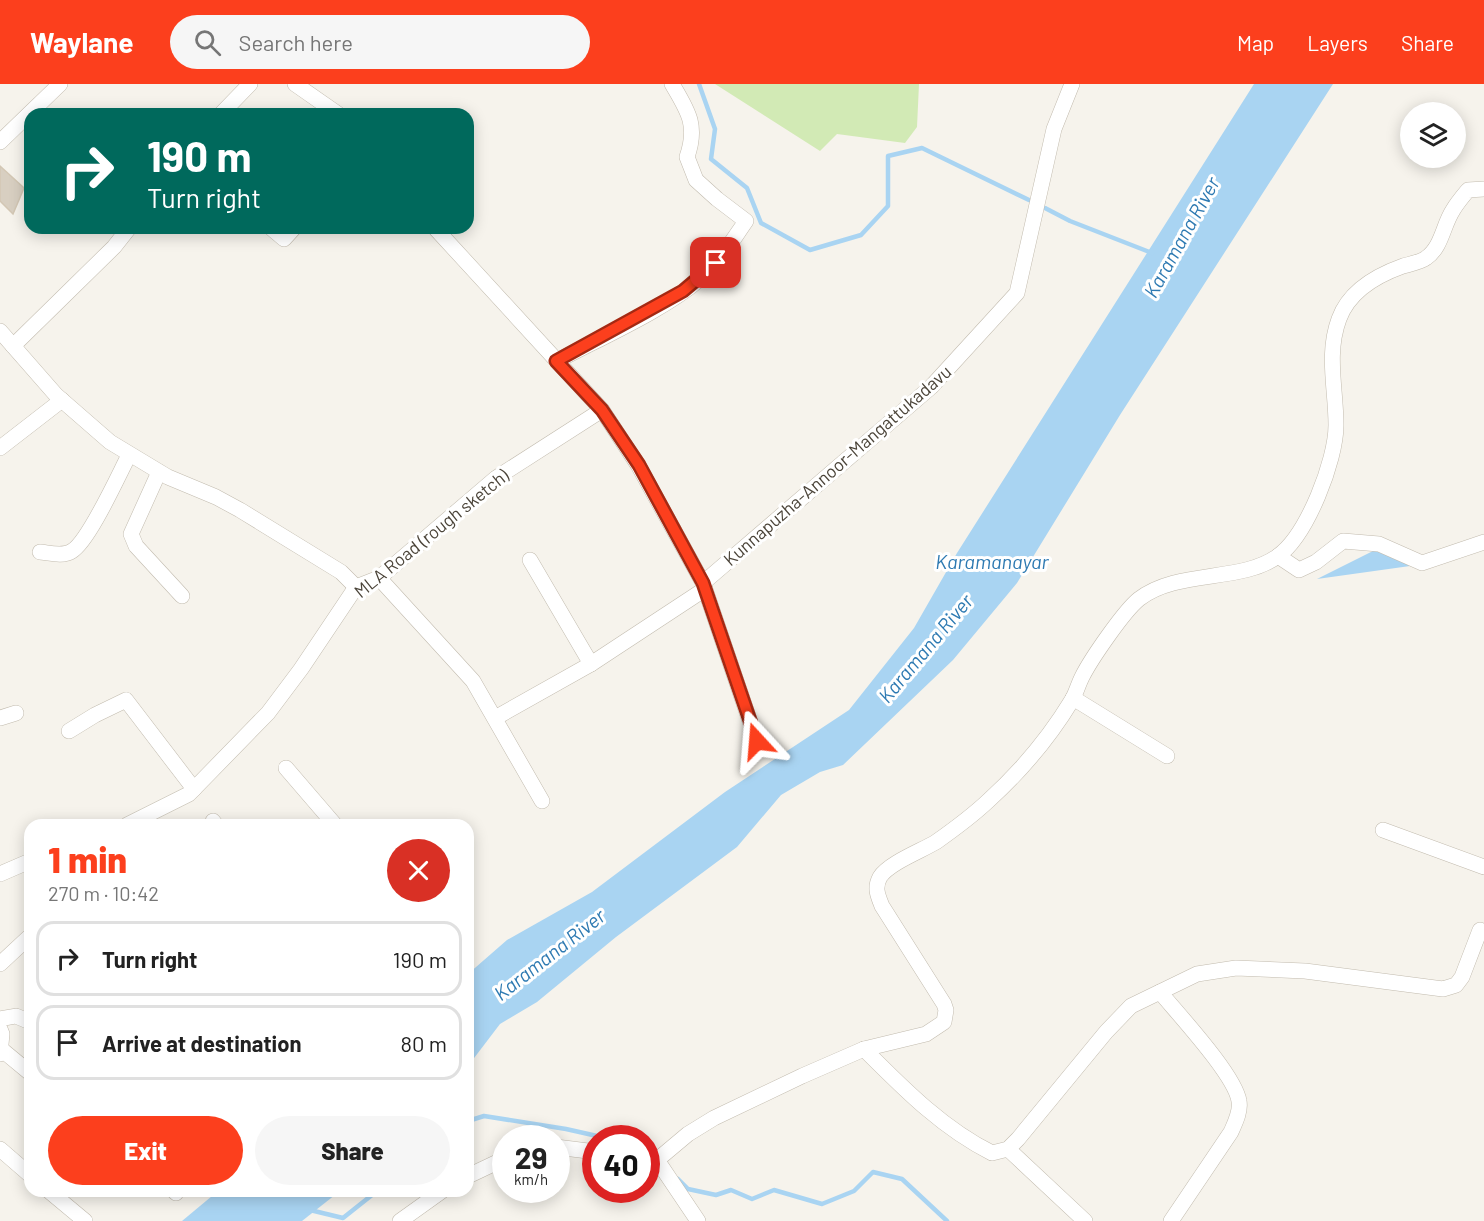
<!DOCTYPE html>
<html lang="en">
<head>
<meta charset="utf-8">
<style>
	body { margin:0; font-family:Barlow,sans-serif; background:#f6f6f6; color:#222; height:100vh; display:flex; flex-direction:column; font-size:22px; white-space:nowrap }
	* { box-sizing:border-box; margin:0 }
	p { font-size:20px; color:#767676 }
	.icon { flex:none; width:33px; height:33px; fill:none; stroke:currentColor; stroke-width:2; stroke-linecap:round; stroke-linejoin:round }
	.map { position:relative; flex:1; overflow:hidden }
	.panel { position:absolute; left:24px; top:735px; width:450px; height:378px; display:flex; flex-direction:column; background:#fff; border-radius:18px; box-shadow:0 3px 15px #0003 }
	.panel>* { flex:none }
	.banner { position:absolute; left:24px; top:24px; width:450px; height:126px; border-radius:18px; box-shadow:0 3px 15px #0003; background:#00695c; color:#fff; overflow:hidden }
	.fabs { position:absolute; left:1400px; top:18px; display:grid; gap:12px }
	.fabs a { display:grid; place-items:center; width:66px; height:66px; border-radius:50%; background:#fff; box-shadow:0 3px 15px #0003; font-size:30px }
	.speed { position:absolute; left:492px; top:1041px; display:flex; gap:12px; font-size:30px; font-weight:700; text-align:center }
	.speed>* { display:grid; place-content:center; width:78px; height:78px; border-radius:50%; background:#fff; box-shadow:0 3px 15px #0003; line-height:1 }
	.speed small { font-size:15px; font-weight:400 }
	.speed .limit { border:9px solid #d22; background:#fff; color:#111 }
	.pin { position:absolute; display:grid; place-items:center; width:51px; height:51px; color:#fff; margin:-26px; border-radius:12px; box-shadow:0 3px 9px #0006 }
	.me { position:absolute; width:66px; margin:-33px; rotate:341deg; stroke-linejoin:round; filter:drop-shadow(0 0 4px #0008) }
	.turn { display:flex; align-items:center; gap:21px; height:126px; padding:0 24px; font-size:27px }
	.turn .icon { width:78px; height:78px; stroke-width:2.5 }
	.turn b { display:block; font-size:42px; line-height:51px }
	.round { display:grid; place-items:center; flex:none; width:63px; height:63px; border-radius:32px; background:#f6f6f6 }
	.headline { display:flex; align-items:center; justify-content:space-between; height:102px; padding:0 24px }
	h1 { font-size:36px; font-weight:800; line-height:45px; color:#fc3f1d }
	.primary-button { display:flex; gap:12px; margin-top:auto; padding:12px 24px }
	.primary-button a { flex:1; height:69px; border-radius:36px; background:#fc3f1d; color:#fff; font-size:24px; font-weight:800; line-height:69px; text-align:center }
	.primary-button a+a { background:#f6f6f6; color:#222 }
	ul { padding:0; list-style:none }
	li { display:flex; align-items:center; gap:18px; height:75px; margin:0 12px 9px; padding:0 12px; border:3px solid #e0e0e0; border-radius:18px }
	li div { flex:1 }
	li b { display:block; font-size:22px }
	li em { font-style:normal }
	header { display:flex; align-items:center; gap:36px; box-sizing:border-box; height:84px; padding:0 30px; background:#fc3f1d; color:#fff }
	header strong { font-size:28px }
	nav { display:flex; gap:33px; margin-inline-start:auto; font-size:21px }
	.search { width:420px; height:54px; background:#f6f6f6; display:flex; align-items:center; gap:15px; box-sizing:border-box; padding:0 21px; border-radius:33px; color:#767676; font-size:22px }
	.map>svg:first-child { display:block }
	.green { fill:#d2eab5 }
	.water { fill:#a9d4f2 }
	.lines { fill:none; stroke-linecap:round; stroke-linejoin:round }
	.stream { stroke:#a9d4f2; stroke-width:4.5 }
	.building { fill:#d8cfc1; stroke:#d3c7b4; stroke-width:1.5 }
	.minor-casing { stroke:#c2bbae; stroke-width:16 }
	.minor { stroke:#fff; stroke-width:15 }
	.route-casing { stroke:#a42913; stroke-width:15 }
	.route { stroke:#fc3f1d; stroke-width:10 }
	.labels { text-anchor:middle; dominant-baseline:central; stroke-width:6; stroke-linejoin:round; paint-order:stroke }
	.street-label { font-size:18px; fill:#4b4439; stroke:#fff }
	.water-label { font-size:20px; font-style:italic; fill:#2e7ab2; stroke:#fff }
</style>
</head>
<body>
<header>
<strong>Waylane</strong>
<div class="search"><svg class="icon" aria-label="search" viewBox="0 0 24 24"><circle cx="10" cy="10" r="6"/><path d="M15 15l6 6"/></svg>Search here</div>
<nav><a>Map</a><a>Layers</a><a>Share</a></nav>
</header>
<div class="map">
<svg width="1484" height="1137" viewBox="0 0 1484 1137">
	<rect width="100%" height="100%" fill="#f6f3ec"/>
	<!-- green -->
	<polygon class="green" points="715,0 919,0 917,43 905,59 837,50 820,67"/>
	<!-- water -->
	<g class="water">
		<polygon points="1254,0 1333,0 1120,331 1017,499 953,576 843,681 820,688 781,711 737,763 616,853 537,918 500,940 468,982 468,890 507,856 592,808 725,708 849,626 914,544 957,469"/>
		<polygon points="1379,464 1410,482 1317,495"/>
		<polygon points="218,1107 340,1107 302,1137 182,1137"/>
	</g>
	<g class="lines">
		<!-- stream -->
		<g class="stream">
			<polyline points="699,0 715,45 711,75 747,104 761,139 810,166 861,151 888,122 888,72 922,64 1029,116"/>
			<polyline points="1045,124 1070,137 1152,169"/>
			<polyline points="468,1037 484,1032 566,1045 606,1054"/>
			<polyline points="646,1064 649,1065"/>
			<polyline points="678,1095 688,1105 716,1111 731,1106 752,1115 774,1106 822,1120 854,1107 873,1088 902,1095 947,1137"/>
			<polyline points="310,1126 343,1134 377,1107"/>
		</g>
	</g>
	<!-- building -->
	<polygon class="building" points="0,82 24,104 13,130 0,117"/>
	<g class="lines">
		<defs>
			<g id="minor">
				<polyline points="295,0 338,30"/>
				<polyline points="221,30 250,0"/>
				<polyline points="0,58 60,0"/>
				<polyline points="271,144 284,155 294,144"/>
				<polyline points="435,144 602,326 638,381 703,499 757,658"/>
				<polyline points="0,247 56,311 110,358 168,393 216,413 240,426 341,488 356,503"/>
				<polyline points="13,262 114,163 129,144"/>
				<path d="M557 277C600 254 664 226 700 195 719 179 732 157 746 137L717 115 696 96 687 73C698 41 688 27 672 0"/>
				<polyline points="0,364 62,316"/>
				<polyline points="159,388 131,450 136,462 182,512"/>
				<path d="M40 468C50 469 63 473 72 467 89 457 119 390 129 371"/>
				<polyline points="1278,472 1299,486 1316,478 1343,457 1379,460 1422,479 1484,458"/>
				<polyline points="530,476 591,580 705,505"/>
				<polyline points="379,494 473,597 542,717"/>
				<polyline points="703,499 931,303 1017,209 1054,45 1072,0"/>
				<polyline points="1073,614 1167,672"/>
				<polyline points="0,634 16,629"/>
				<polyline points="495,634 591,580"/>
				<polyline points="69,647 95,631 126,616 194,705"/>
				<polyline points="286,684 335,741"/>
				<polyline points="213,737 216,741"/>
				<polyline points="127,741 189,710 268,629 301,585 356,503 379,494 496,394 602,326"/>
				<polyline points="1383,746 1484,783"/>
				<polyline points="0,790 30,777"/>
				<polyline points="0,880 30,852"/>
				<path d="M1160 908C1178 930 1235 991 1239 1017 1241 1027 1235 1039 1231 1048L1171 1137"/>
				<polyline points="0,935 16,932 30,938"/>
				<polyline points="0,945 2,950 0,970"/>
				<polyline points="1,965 30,989"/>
				<path d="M864 965C903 1004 942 1044 992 1069L1008 1065 1018 1055 1106 948 1131 922 1197 890 1236 884 1305 887 1443 905 1456 901 1462 893 1480 846"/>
				<polyline points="556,1063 596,1068"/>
				<polyline points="0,1065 30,1091"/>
				<polyline points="1008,1065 1085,1137"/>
				<path d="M646 1075 657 1076 688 1050 714 1034 802 992 864 965 926 950 944 938 946 926 944 920 882 822C878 812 874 804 880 793 889 779 921 767 936 758 953 746 972 732 988 717 1020 688 1049 654 1072 616 1076 609 1078 601 1082 593 1091 575 1124 527 1139 515 1178 485 1241 499 1278 472 1307 451 1336 377 1336 341 1336 305 1326 270 1339 235 1349 207 1375 192 1403 182 1410 180 1421 178 1426 174 1442 163 1443 141 1453 126 1457 119 1463 112 1468 106L1484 105"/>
				<polyline points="657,1076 698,1137"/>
				<polyline points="468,1092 506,1074"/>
				<polyline points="49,1107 85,1137"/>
				<polyline points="174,1107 176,1109"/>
				<polyline points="400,1137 442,1107"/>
			</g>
		</defs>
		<!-- minor casing -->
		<use href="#minor" class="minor-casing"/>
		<!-- minor -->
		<use href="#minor" class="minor"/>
	</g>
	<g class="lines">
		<defs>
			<polyline id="route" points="716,179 683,207 556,277 602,326 639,381 703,499 757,657"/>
		</defs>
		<!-- route casing -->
		<use href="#route" class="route-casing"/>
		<!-- route -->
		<use href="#route" class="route"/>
	</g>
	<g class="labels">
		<!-- street labels -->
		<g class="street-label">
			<text transform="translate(837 381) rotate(-41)">Kunnapuzha-Annoor-Mangattukadavu</text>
			<text transform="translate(431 449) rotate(-39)">MLA Road (rough sketch)</text>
		</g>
		<!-- water labels -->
		<g class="water-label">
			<text transform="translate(1181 153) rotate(-61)">Karamana River</text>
			<text x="992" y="477">Karamanayar</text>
			<text transform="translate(925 564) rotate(-50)">Karamana River</text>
			<text transform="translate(549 870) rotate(-38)">Karamana River</text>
		</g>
	</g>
</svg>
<div class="fabs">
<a><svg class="icon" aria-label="layers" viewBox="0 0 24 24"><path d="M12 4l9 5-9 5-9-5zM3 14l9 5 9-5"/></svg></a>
</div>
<div class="speed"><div>29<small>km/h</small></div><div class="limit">40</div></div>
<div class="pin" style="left:716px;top:179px;background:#d93025"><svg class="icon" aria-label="arrive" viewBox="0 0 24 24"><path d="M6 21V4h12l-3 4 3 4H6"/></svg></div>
<svg class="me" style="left:757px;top:657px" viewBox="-20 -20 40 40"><path d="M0-17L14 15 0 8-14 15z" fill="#fc3f1d" stroke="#fff" stroke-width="4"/></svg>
<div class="banner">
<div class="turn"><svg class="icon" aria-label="right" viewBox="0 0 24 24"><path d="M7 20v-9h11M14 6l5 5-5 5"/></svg><div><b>190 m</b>Turn right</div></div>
</div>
<section class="panel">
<div class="headline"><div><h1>1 min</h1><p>270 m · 10:42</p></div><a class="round" style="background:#d93025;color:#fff"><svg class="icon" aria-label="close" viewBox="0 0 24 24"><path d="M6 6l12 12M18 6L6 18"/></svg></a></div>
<ul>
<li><svg class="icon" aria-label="right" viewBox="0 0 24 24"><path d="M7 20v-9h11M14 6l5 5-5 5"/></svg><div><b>Turn right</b></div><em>190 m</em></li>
<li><svg class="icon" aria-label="arrive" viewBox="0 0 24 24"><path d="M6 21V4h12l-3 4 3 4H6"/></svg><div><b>Arrive at destination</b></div><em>80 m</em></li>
</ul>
<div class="primary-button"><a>Exit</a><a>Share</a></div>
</section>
</div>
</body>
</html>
